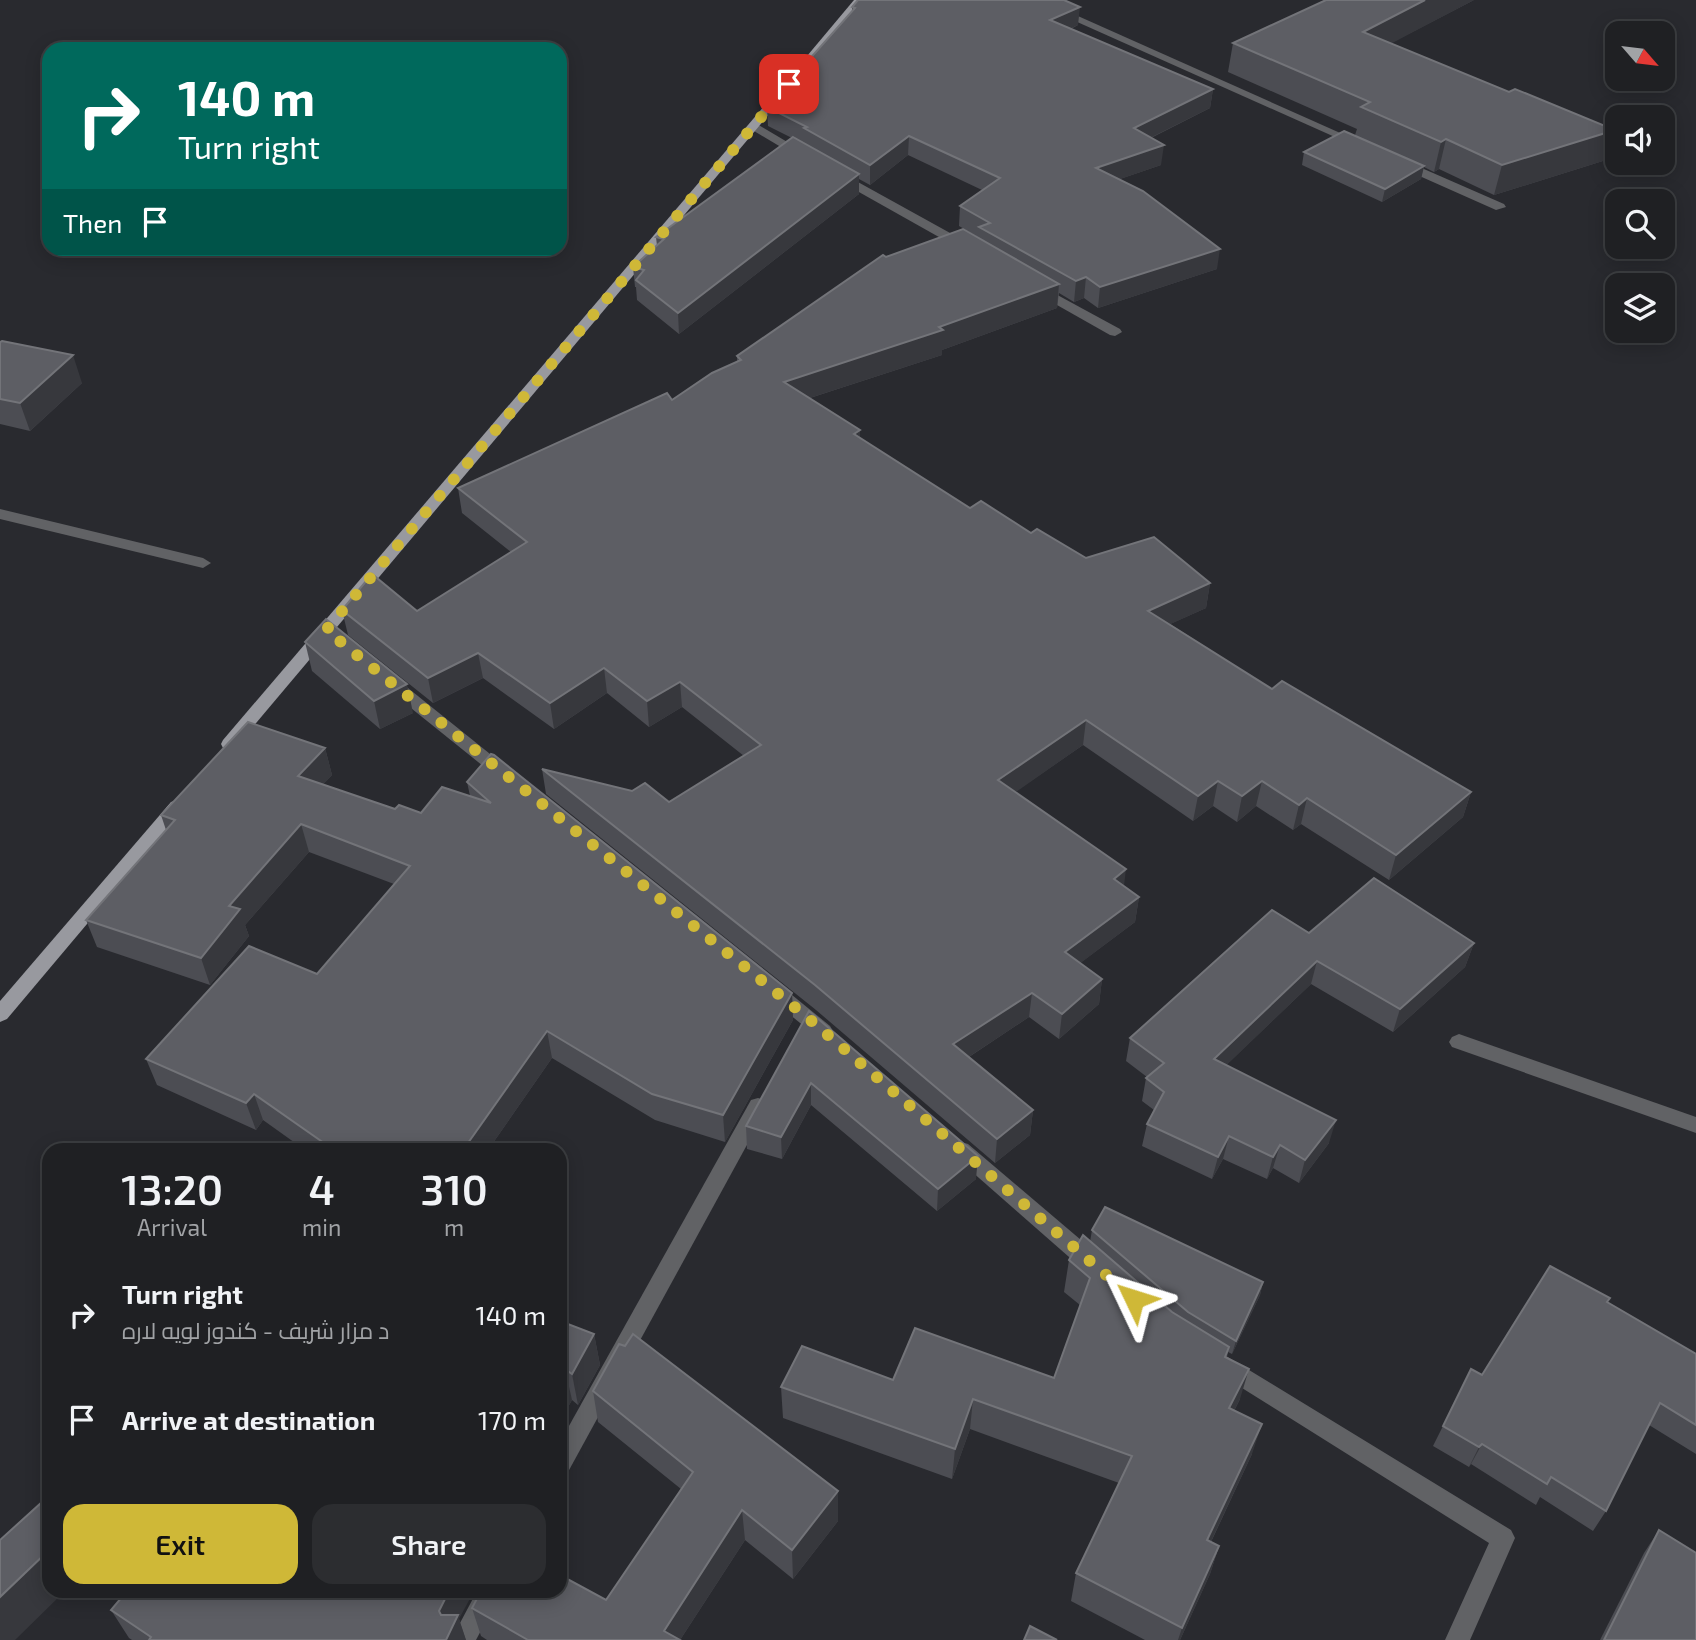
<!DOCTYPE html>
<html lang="en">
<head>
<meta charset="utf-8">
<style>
	body { margin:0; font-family:"Exo 2",Cairo,sans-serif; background:#2c2d30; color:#f1f3f6; height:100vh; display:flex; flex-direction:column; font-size:26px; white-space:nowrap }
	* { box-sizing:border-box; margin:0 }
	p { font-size:23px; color:#a1a3a6 }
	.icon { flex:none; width:38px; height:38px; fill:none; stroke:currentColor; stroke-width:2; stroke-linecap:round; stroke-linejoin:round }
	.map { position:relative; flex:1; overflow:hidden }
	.side { position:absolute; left:42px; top:1143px; width:525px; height:455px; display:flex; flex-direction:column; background:#1f2023; border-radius:21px; box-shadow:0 4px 18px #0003,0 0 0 2px #3c3e41 }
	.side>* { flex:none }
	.banner { position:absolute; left:42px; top:42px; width:525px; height:214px; border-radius:21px; box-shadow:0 4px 18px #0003,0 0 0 2px #3c3e41; background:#00695c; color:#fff; overflow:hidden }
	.needle { width:46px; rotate:118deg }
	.tools { position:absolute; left:1605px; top:21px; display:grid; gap:14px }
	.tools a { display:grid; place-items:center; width:70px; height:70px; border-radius:14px; background:#1f2023; box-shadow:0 4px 18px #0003,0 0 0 2px #3c3e41; font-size:35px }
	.pin { position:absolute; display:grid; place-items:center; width:60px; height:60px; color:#fff; margin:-30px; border-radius:14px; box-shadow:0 4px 10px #0006 }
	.me { position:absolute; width:77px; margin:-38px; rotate:311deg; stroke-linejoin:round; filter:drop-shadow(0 0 5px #0008) }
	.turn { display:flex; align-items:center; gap:24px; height:147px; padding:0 21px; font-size:32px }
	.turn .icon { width:91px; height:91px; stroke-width:2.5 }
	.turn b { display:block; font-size:49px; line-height:60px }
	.then { display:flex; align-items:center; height:66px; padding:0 21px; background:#0003; gap:14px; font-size:26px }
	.eta { display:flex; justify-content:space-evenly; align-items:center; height:119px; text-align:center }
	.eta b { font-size:42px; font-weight:600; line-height:49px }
	.cta { display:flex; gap:14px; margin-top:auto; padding:14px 21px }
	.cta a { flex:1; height:80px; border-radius:21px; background:#cfb837; color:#111; font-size:28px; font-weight:600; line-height:80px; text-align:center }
	.cta a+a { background:#2c2d30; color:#f1f3f6 }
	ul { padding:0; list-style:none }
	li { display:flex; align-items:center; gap:21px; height:105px; padding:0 21px }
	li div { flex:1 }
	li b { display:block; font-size:26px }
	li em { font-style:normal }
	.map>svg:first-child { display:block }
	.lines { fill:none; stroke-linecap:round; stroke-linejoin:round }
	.minor { fill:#616265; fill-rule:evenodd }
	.primary { fill:#98999f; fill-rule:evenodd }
	.wall { fill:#4c4d53 }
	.shaded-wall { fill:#37383d }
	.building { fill:#5d5e64; stroke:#737479; stroke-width:2 }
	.route { stroke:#cfb837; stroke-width:12; stroke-dasharray:0 21.6 }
</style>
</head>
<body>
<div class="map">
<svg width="1696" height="1640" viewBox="0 0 1696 1640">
	<rect width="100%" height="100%" fill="#292a2f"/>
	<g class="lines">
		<!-- minor -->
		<g class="minor">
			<polygon points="1028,0 1042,0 1365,144 1355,146"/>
			<polygon points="749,124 757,124 811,156 801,159 749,128"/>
			<polygon points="1401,159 1504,204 1506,207 1496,210 1397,166 1395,163"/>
			<polygon points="838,171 970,244 972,247 970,250 962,250 834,178 832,175"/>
			<polygon points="1039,285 1120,329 1122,332 1115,336 1110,335 1034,292 1033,289"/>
			<polygon points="0,509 203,558 211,563 203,568 0,519"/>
			<polygon points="392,679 398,680 510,770 513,774 510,778 498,778 386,688 384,684"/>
			<polygon points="774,984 781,986 830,1026 833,1031 830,1036 823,1039 816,1036 767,996 765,991 767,986"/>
			<polygon points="1459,1034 1696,1117 1696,1133 1452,1047 1449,1042 1452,1037"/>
			<polygon points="758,1098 765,1100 768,1106 765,1112 568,1472 560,1475 560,1442 751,1100"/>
			<polygon points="961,1142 968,1144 1101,1257 1104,1264 1101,1271 1093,1273 1085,1271 954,1156 951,1150 954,1144"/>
			<polygon points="1226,1356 1511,1530 1515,1538 1470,1640 1445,1640 1489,1543 1218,1373 1215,1366 1218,1359"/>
			<polygon points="477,1591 502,1591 476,1640 451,1640"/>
		</g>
		<!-- primary -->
		<g class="primary">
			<polygon points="854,0 865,0 810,66 802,66 802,62"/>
			<polygon points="777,91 787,93 235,748 223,748 221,744 223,740"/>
			<polygon points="177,800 183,802 186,806 183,810 7,1019 0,1022 0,1001 171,802"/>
		</g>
	</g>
	<!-- wall -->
	<g class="wall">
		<polygon points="1474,0 1391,43 1509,92 1615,130 1606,160 1494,195 1439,169 1434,172 1424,167 1421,179 1382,202 1302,165 1304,152 1355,135 1357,129 1228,72 1233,43"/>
		<polygon points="852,7 1078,25 1071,29 1213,89 1210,108 1151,138 1161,165 1120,179 1217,269 1098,308 1084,298 1074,302 1059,293 1057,308 942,350 942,355 810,398 860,438 970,508 1031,533 1086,558 1210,583 1206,608 1170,624 1272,689 1471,792 1463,817 1389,880 1301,824 1293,830 1256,806 1237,822 1213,806 1193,821 1083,745 1015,792 1124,886 1139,897 1135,922 1080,963 1102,979 1099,1004 1059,1039 1029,1017 969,1057 1033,1110 1030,1135 995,1163 816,1010 546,794 542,769 669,802 744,756 682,707 649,727 607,693 554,729 483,678 433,703 348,635 342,610 417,611 511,552 462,513 458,488 672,400 737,361 737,356 886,257 978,238 978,237 959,226 960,206 982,190 908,155 870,185 859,179 859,194 679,334 637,300 636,287 635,287 633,267 657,246 656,237 792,138 768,126 767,107 852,11"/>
		<polygon points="0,342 82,383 30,431 0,424"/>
		<polygon points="305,642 413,713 380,729 312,671"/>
		<polygon points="325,748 332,775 323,784 395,809 421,813 470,796 467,782 792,993 793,1020 725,1142 655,1120 552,1058 488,1150 305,1150 263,1120 256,1130 157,1085 146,1059 317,974 394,884 309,852 245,925 249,936 210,985 97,947 86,920 166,830 161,815"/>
		<polygon points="1309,933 1474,943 1465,967 1393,1032 1311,984 1226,1065 1329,1143 1299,1183 1273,1168 1267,1179 1223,1159 1212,1179 1142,1146 1147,1124 1154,1110 1142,1101 1146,1078 1147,1077 1126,1061 1130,1038"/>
		<polygon points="809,1011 976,1179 937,1211 811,1105 782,1159 747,1149 746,1126"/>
		<polygon points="1092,1230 1263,1282 1260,1295 1232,1354 1228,1352 1227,1357 1240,1399 1234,1411 1252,1454 1211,1542 1219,1546 1210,1574 1180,1640 1145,1640 1071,1601 1076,1573 1119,1483 970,1429 952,1479 783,1418 781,1387 893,1380 1054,1378 1080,1305 1064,1292 1069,1260 1090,1242"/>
		<polygon points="1607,1302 1696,1354 1696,1454 1649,1425 1606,1511 1593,1531 1540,1497 1536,1505 1471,1464 1469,1467 1433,1446 1443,1426 1482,1375"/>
		<polygon points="560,1321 594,1334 600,1365 578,1405 572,1400 560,1421"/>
		<polygon points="593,1391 838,1521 793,1579 745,1540 680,1640 487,1640 481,1636 472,1608 606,1600 681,1489 598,1422"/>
		<polygon points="1659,1530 1696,1640 1600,1640 1644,1553"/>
		<polygon points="111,1610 459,1619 466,1640 132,1640 129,1638"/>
	</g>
	<!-- shaded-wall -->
	<g class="shaded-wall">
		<polygon points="1425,0 1474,0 1358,61 1363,32"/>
		<polygon points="1080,7 1078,25 1048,39 1050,20"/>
		<polygon points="1213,89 1210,108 1132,147 1134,128"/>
		<polygon points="1615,130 1606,160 1494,195 1502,165"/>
		<polygon points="909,136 908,155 870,185 870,165"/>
		<polygon points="1446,139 1439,169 1434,172 1441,142"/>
		<polygon points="1164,145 1161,165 1094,188 1096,168"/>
		<polygon points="1424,166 1421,179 1382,202 1385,189"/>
		<polygon points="859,174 859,194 679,334 678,313"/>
		<polygon points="1220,249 1217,269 1098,308 1100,287"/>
		<polygon points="1086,277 1084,298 1074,302 1076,281"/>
		<polygon points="1059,284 1057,308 942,350 942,355 785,406 784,382"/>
		<polygon points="73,355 82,383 30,431 20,403"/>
		<polygon points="860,430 860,455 854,434"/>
		<polygon points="1210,583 1206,608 1144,636 1148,611"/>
		<polygon points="478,653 483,678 433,703 428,678"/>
		<polygon points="604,668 607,693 554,729 550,703"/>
		<polygon points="680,682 682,707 649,727 647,701"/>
		<polygon points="407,684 413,713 380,729 374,701"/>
		<polygon points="1086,720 1083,745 996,806 998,780"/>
		<polygon points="325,748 332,775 306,803 298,776"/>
		<polygon points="1218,781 1213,806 1193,821 1198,796"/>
		<polygon points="1262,781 1256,806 1237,822 1242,796"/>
		<polygon points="1471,792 1463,817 1389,880 1396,855"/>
		<polygon points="1307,798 1301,824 1293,830 1299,805"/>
		<polygon points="301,824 309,852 245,925 249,936 210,985 201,958 229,906"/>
		<polygon points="1126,869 1123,894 1114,879"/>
		<polygon points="1139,897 1135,922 1062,977 1065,952"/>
		<polygon points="1474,943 1465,967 1393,1032 1400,1009"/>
		<polygon points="1317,961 1311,984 1209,1082 1214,1059"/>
		<polygon points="1102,979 1099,1004 1059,1039 1062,1014"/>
		<polygon points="792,993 793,1020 725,1142 723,1115"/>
		<polygon points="1032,993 1029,1017 952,1068 953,1044"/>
		<polygon points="547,1031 552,1058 488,1150 463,1150"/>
		<polygon points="811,1083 811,1105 782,1159 781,1137"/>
		<polygon points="254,1094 263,1120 256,1130 246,1103"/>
		<polygon points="1033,1110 1030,1135 995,1163 997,1139"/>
		<polygon points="1336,1120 1329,1143 1299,1183 1305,1160"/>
		<polygon points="1229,1136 1223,1159 1212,1179 1218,1157"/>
		<polygon points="1280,1145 1273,1168 1267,1179 1273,1157"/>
		<polygon points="978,1156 976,1179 937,1211 938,1189"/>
		<polygon points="1263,1282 1260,1295 1232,1354 1236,1341"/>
		<polygon points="594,1334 600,1365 578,1405 572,1374"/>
		<polygon points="565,1369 572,1400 560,1421 560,1378"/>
		<polygon points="1249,1369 1240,1399 1220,1438 1229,1408"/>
		<polygon points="973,1399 970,1429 952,1479 955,1449"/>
		<polygon points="1262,1424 1252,1454 1198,1569 1207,1540"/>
		<polygon points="1482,1444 1471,1464 1469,1467 1479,1447"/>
		<polygon points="838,1491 838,1521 793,1579 792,1550"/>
		<polygon points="742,1510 745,1540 680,1640 664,1631"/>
		<polygon points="1219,1546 1210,1574 1180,1640 1178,1640 1182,1628"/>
		<polygon points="49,1550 49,1591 65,1591 15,1640 0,1640 0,1597"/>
		<polygon points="449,1591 474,1591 459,1619 466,1640 446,1640 439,1611"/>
	</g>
	<!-- building -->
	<g class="building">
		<polygon points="858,0 1064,0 1080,7 1050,20 1213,89 1134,128 1164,145 1096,168 1143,191 1220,249 1100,287 1086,277 1076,281 979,227 990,223 960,206 1000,178 909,136 870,165 804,128 807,127 767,107 855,8 852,7"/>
		<polygon points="1326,0 1425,0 1363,32 1509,92 1515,89 1615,130 1502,165 1446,139 1441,142 1361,107 1370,102 1233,43"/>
		<polygon points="1344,131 1424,166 1385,189 1304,152"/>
		<polygon points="793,137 859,174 678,313 636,280 644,270 633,267 664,239 656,237"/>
		<polygon points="963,229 1059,284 939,327 943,330 784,382 860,430 854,434 970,508 981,501 1031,533 1037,529 1086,558 1154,537 1210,583 1148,611 1272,689 1282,681 1471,792 1396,855 1307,798 1299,805 1262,781 1242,796 1218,781 1198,796 1086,720 998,780 1126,869 1114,879 1139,897 1065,952 1102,979 1062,1014 1032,993 953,1044 1033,1110 997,1139 815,985 542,769 632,791 645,783 669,802 761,745 680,682 647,701 604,668 550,703 478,653 428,678 342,610 372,574 417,611 527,542 458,488 667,393 672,400 712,373 741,360 737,356 883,255 886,257"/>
		<polygon points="2,341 73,355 20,403 0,399 0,342"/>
		<polygon points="326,619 407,684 374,701 305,642"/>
		<polygon points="248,722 325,748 298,776 395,809 399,805 421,813 442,787 491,803 467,782 491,754 494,755 792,993 723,1115 652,1094 547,1031 463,1150 334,1150 254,1094 246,1103 146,1059 249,946 317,974 410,866 301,824 229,906 240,909 201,958 86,920 175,820 161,815"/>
		<polygon points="1374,878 1474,943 1400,1009 1317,961 1214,1059 1336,1120 1305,1160 1280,1145 1273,1157 1229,1136 1218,1157 1147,1124 1164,1092 1146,1078 1164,1063 1130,1038 1272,910 1309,933"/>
		<polygon points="809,1011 978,1156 938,1189 811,1083 781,1137 746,1126"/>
		<polygon points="1105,1207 1263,1282 1236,1341 1188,1312 1092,1230"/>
		<polygon points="1083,1235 1172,1312 1229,1347 1225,1357 1249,1369 1229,1408 1262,1424 1207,1540 1219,1546 1182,1628 1076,1573 1132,1456 973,1399 955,1449 781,1387 802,1346 893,1380 915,1328 1054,1378 1090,1278 1069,1260"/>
		<polygon points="1550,1266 1610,1298 1607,1302 1696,1354 1696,1425 1660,1403 1606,1511 1551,1477 1547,1484 1482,1444 1479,1447 1443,1426 1471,1369 1482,1375"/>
		<polygon points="560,1321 594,1334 572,1374 565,1369 560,1378"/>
		<polygon points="633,1334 838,1491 792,1550 742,1510 664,1631 680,1640 528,1640 472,1608 481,1591 560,1591 560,1575 606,1600 693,1472 593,1391 619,1344 625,1346"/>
		<polygon points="41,1503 49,1511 49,1550 0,1597 0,1540"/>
		<polygon points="1659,1530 1696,1553 1696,1640 1604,1640"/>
		<polygon points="127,1591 449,1591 439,1611 441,1615 458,1615 446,1640 149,1640 151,1637 111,1610"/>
		<polygon points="1030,1626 1057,1640 1024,1640"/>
	</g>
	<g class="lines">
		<!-- route -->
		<polyline class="route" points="789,84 326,630 807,1017 1134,1299"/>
	</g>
</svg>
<div class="tools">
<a><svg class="needle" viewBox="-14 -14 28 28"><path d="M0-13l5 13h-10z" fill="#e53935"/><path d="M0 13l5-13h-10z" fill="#a1a3a6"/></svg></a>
<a><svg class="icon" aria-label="sound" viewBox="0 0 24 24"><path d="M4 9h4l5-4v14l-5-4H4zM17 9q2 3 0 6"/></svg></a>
<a><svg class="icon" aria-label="search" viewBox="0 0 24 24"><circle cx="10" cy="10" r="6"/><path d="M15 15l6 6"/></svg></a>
<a><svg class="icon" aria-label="layers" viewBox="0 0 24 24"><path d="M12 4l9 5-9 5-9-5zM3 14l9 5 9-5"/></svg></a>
</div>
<div class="pin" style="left:789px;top:84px;background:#d93025"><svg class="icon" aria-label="arrive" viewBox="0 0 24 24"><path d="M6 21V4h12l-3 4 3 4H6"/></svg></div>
<svg class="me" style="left:1134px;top:1299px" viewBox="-20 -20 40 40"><path d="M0-17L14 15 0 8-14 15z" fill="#cfb837" stroke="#fff" stroke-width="4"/></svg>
<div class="banner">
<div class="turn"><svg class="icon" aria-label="right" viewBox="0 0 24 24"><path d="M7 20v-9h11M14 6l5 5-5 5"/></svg><div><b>140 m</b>Turn right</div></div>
<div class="then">Then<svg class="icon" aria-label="arrive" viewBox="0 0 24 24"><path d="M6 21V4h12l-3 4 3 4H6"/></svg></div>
</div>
<section class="side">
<div class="eta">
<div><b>13:20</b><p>Arrival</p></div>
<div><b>4</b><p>min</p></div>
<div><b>310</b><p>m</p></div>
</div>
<ul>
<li><svg class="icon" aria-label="right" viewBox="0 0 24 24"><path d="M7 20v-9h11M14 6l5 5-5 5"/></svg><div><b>Turn right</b><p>د مزار شریف - کندوز لویه لاره</p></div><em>140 m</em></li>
<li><svg class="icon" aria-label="arrive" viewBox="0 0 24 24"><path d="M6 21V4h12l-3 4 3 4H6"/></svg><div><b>Arrive at destination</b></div><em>170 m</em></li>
</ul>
<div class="cta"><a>Exit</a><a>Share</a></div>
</section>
</div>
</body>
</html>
